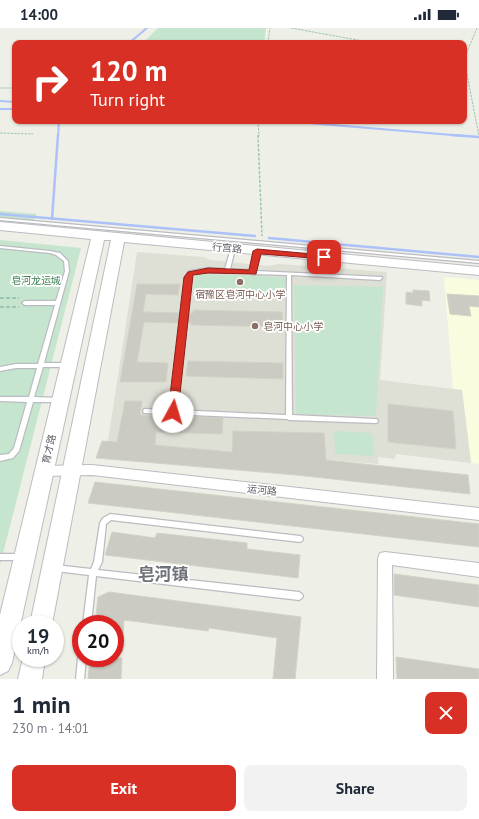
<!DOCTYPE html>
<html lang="en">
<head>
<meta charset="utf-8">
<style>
	body { margin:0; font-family:"PT Sans","Noto Sans SC",sans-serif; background:#f2f2f3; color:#1f2937; height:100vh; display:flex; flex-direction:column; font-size:15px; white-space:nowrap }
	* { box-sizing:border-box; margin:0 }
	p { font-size:13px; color:#747a83 }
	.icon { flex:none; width:22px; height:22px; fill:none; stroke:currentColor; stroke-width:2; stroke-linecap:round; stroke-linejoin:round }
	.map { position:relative; height:651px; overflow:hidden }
	.side { display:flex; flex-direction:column; background:#fff; flex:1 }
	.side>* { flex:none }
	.guide { position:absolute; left:12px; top:12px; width:455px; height:84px; border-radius:8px; box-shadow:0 1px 3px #0004; background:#d93025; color:#fff; overflow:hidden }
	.speed { position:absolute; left:12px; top:587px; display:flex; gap:8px; font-size:20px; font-weight:700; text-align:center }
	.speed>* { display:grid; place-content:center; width:52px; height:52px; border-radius:50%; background:#fff; box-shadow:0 1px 3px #0004; line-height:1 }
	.speed small { font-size:10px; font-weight:400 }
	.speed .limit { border:6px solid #d22; background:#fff; color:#111 }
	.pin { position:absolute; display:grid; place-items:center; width:34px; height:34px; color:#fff; margin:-17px; border-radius:8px; box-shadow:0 2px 6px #0006 }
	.me { position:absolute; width:44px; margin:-22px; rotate:6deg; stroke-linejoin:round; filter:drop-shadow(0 0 3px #0008) }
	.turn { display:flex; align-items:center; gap:14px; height:84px; padding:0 12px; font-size:18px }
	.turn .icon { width:52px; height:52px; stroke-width:2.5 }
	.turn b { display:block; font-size:28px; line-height:34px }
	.round { display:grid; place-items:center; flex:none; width:42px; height:42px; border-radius:8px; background:#f2f2f3 }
	.summary { display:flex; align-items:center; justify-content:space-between; height:68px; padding:0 12px }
	h1 { font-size:24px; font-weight:700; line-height:30px }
	.primary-button { display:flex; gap:8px; margin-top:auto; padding:8px 12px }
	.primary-button a { flex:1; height:46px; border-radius:8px; background:#d93025; color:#fff; font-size:16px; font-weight:700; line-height:46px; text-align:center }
	.primary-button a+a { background:#f2f2f3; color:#1f2937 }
	.status { display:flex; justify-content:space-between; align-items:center; height:28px; padding:0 20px; background:#fff; direction:ltr }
	.status svg { height:11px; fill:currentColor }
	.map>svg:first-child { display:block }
	.commercial { fill:#fafcdf }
	.education { fill:#dedfd5 }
	.green { fill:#c5e5ce }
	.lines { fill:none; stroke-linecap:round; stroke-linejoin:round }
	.stream-far1 { stroke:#acc1f9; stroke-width:2 }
	.stream { stroke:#acc1f9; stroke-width:2.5 }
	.building { fill:#cbcac3; stroke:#d3d3c5 }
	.lane-casing { stroke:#bbbcc1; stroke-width:2.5 }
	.street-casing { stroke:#bbbcc1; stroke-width:2 }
	.secondary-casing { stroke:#bcbcc3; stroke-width:2 }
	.path-far2 { stroke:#9ec5b5; stroke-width:1; stroke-dasharray:2.5 1; stroke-linecap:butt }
	.path-far1 { stroke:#9ec5b5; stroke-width:1.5; stroke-dasharray:3 1.5; stroke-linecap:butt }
	.path { stroke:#9ec5b5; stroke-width:2; stroke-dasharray:4 2; stroke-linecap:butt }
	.lane { fill:#fff; fill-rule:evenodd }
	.street { fill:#fff; fill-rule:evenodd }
	.secondary { fill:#fff; fill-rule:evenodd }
	.route { fill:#d93025; stroke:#8d1f18 }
	.education-dot { fill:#8d6e63; stroke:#fff; stroke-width:1.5 }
	.labels { text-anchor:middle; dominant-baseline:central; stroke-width:3.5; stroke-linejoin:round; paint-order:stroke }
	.street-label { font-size:10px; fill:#5e5f66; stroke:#fff }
	.park-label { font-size:10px; fill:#3b8053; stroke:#fff }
	.education-label { font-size:10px; fill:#785e54; stroke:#fff }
	.near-district-label { font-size:17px; font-weight:bold; fill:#6f7178; stroke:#fff }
</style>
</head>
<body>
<div class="status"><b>14:00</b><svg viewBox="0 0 49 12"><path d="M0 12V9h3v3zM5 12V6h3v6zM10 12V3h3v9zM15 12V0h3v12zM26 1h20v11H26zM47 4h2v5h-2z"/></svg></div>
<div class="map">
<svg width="479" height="651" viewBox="0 0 479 651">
	<rect width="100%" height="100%" fill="#eeefe6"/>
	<!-- commercial -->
	<polygon class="commercial" points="444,249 479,252 479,436 471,435 462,362 453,361"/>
	<!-- education -->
	<polygon class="education" points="137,224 204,229 210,232 268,238 279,236 387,244 380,352 462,362 471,435 396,426 395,431 378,429 378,436 108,413"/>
	<!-- green -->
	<g class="green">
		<polygon points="158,0 266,0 264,15 143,15"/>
		<polygon points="0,183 37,186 32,194 0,190"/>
		<polygon points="0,212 81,220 0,537"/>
		<polygon points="196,246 282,249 287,251 287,267 193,265"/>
		<polygon points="294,257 383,259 376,388 296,386"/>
		<polygon points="334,403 372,405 374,428 335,426"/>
	</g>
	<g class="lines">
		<!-- stream-far1 -->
		<g class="stream-far1">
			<polyline points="129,15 147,0"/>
			<polyline points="0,73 15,74"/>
			<polyline points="0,81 15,81"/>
			<polyline points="285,93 464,108"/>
			<polyline points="58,108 59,93"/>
		</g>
		<!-- stream -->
		<g class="stream">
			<polyline points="452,107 479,109"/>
			<polyline points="0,186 255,208"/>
			<polyline points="52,191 58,107"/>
			<polyline points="269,210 479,229"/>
		</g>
	</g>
	<!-- building -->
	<g class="building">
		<polygon points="137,256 180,256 178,267 146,266 143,284 180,285 179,295 144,294 137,334 168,335 166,354 120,354"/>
		<polygon points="413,262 429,263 430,273 422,272 422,278 406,276 406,264 413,265"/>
		<polygon points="447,266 479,268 479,279 469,278 471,288 450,286"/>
		<polygon points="193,282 282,284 283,299 191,297 191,295 187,295 188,285 193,285"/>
		<polygon points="188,333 283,335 283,351 186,348"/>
		<polygon points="125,373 142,373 140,387 223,390 222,406 156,404 155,417 232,424 233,403 324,405 326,432 468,447 470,466 296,447 96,430 102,413 117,414"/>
		<polygon points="388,376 453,383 456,421 388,414"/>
		<polygon points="95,454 479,496 479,519 88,475"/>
		<polygon points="112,504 155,510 157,505 247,515 247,521 300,527 298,550 105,527"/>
		<polygon points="394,546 479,557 479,579 394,567"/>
		<polygon points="109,564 301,589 295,651 273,651 277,610 209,600 208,603 124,592 122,624 115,623 115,596 95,596 98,569"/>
		<polygon points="396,629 479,641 479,651 397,651"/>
		<polygon points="90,630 122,630 121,651 88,651"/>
	</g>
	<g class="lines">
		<defs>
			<g id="lane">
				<polygon points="0,190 479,233 479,235 0,192"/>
				<polygon points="0,218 50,223 60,225 68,233 69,243 44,335 68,335 71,337 68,339 43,339 34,369 60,370 62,370 63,372 62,374 33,374 19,423 13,430 0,433 0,427 9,426 14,420 27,374 0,373 0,369 29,369 37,340 16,340 0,343 0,339 16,336 38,336 55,277 25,277 22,275 25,273 56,273 65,243 64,233 56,227 50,225 0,220"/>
				<path d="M231 220H235V221L230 241 251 242 255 223 257 222 259 223 256 243 382 249V250L380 252 291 247 292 387 375 391H377L378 393 377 395H375L291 392H289L287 391 144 385 143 383 144 381H146L170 382 186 249 188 244 190 243 209 240 225 241ZM209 244 251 245 253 247 255 246 287 247 286 387 176 382 190 249 192 246Z"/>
				<polygon points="110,486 300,508 302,509 303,511 302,513 300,514 111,492 106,496 102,534 98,542 299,564 302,566 303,568 302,570 299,572 96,548 91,596 83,596 89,547 55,543 52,542 51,540 52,538 55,537 91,541 94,534 100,495 103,490"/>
				<polygon points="0,526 20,526 23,527 24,529 23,531 20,532 0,532"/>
				<polygon points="81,626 81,630 86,630 84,651 76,651 78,630 79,627"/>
			</g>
			<g id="street">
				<polygon points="92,437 479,480 479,492 92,447 44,448 39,447 38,443 39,439 44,438"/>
				<polygon points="385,524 479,535 479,549 392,537 393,651 377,651 378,530 380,525"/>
			</g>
			<g id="secondary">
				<polygon points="0,194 479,239 479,247 124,214 52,596 30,596 111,212 104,212 12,635 8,643 0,647 0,587 91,211 0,202"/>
				<polygon points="23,630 45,630 42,651 18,651"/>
			</g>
		</defs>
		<!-- lane casing -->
		<use href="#lane" class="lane-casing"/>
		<!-- street casing -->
		<use href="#street" class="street-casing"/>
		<!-- secondary casing -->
		<use href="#secondary" class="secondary-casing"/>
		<!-- path-far2 -->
		<g class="path-far2">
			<polyline points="291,0 374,15"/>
			<polyline points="477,0 464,31 479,108"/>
			<polyline points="268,15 270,0"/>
			<polyline points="0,60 15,60"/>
			<polyline points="258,93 259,108"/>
			<polyline points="0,105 33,106"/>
		</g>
		<!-- path-far1 -->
		<polyline class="path-far1" points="258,107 262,208"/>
		<!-- path -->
		<g class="path">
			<polyline points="0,270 19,270"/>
			<polyline points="0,279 19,279"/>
		</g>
		<!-- lane -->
		<use href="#lane" class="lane"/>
		<!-- street -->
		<use href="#street" class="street"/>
		<!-- secondary -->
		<use href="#secondary" class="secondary"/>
	</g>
	<!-- route -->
	<polygon class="route" points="257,221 324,227 328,229 324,231 261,226 256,246 208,245 193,247 178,384 176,386 169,386 168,384 184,249 188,244 208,240 249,242 253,223"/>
	<!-- markers -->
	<g class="education-dot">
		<circle cx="240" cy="254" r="4"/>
		<circle cx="255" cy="298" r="4"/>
	</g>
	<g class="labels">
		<!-- street labels -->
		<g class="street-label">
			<text transform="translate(227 220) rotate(5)">行宫路</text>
			<text transform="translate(49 421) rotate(-77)">育才路</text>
			<text transform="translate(262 462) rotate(6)">运河路</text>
		</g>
		<!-- park labels -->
		<g class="park-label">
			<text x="36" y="252">皂河龙运城</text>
		</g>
		<!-- education labels -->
		<g class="education-label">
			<text x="240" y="266">宿豫区皂河中心小学</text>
			<text x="263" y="298" text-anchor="start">皂河中心小学</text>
		</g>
		<!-- near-district labels -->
		<g class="near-district-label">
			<text x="163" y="546">皂河镇</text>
		</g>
	</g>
</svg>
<div class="speed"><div>19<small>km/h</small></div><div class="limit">20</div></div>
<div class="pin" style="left:324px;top:229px;background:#d93025"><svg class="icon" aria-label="arrive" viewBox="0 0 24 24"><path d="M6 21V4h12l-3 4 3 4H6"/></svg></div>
<svg class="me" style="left:173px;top:384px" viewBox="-20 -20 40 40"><circle r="19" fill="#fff"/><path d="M0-13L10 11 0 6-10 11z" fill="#d93025"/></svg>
<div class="guide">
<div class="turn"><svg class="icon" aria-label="right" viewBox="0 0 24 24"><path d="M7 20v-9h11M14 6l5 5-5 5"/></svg><div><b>120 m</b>Turn right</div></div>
</div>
</div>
<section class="side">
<div class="summary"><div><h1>1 min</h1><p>230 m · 14:01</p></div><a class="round" style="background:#d93025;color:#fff"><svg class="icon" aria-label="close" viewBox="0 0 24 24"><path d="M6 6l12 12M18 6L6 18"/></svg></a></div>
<div class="primary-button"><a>Exit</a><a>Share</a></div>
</section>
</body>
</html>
